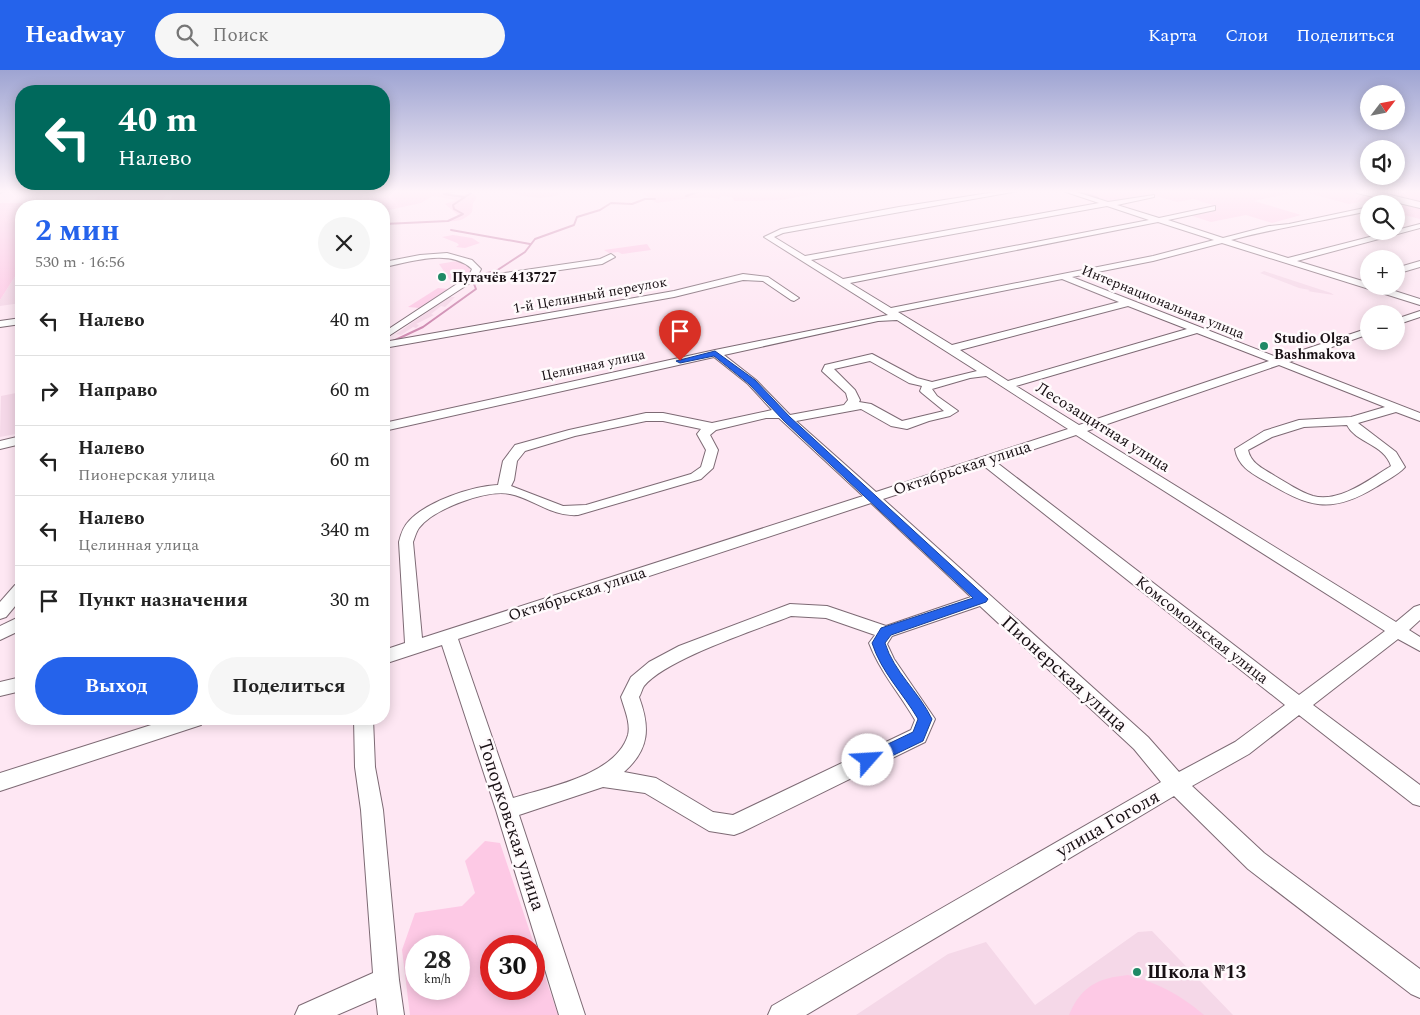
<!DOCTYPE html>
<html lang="ru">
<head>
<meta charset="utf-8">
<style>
	body { margin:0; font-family:Spectral,serif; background:#f6f6f6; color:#222; height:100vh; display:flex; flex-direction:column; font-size:19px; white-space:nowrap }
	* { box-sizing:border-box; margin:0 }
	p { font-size:16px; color:#767676 }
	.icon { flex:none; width:28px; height:28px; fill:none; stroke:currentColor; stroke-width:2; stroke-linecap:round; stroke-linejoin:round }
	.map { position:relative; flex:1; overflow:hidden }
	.side { position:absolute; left:15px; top:130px; width:375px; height:525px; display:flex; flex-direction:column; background:#fff; border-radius:20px; box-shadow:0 2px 12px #0003 }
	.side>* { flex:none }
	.guide { position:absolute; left:15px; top:15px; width:375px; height:105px; border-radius:20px; box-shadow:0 2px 12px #0003; background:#00695c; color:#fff; overflow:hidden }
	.needle { width:32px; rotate:58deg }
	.buttons { position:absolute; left:1360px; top:15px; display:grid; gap:10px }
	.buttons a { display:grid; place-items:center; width:45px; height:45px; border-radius:50%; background:#fff; box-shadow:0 2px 12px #0003; font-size:25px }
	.speed { position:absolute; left:405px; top:865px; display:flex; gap:10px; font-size:25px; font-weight:700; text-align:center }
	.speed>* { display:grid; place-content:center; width:65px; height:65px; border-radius:50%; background:#fff; box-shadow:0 2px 12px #0003; line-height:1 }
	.speed small { font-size:12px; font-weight:400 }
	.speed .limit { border:8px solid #d22; background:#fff; color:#111 }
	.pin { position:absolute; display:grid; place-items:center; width:42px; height:42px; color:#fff; margin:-51px -21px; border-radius:50% 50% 50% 0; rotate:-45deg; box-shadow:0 0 5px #0007 }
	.pin .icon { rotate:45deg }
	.me { position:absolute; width:55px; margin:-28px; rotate:64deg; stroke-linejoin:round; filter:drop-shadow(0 0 4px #0008) }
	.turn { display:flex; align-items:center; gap:18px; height:105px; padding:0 20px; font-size:22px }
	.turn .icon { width:65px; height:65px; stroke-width:2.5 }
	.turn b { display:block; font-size:35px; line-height:42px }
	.round { display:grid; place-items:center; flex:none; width:52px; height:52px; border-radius:26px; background:#f6f6f6 }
	.head { display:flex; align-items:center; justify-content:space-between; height:85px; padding:0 20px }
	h1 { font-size:30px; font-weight:700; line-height:38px; color:#2563eb }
	.cta { display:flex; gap:10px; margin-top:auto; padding:10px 20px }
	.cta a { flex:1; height:58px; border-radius:30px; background:#2563eb; color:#fff; font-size:20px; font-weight:700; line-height:58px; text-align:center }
	.cta a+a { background:#f6f6f6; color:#222 }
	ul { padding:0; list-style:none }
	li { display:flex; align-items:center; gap:15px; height:70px; padding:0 20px; border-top:1px solid #e0e0e0 }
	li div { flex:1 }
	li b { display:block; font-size:19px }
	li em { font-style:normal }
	header { display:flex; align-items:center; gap:30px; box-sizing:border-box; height:70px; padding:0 25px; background:#2563eb; color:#fff }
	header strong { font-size:24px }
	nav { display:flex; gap:28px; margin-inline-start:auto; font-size:18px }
	.search { width:350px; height:45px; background:#f6f6f6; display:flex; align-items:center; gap:12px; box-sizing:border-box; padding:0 18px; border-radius:28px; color:#767676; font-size:19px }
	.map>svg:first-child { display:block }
	.built { fill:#f5d8e8 }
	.green { fill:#fdc9e5; fill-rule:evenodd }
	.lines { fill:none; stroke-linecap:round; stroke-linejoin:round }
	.stream { stroke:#cf8db2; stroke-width:2 }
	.minor-casing { stroke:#7d6a74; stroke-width:2 }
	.highway-casing { stroke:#7d6a74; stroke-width:2 }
	.minor { fill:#fff; fill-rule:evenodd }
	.highway { fill:#fff; fill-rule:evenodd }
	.route { fill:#2563eb; stroke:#184099 }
	.poi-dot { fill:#208966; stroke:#fffafc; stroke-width:2 }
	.labels { text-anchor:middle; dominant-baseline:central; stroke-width:5; stroke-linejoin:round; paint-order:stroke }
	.far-poi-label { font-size:14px; font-weight:bold; fill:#181014; stroke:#fffafc; text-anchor:start }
	.far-street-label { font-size:14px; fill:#181014; stroke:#fffafc }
	.street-label { font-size:16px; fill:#181014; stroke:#fffafc }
	.near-street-label { font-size:19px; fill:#181014; stroke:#fffafc }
	.near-poi-label { font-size:19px; font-weight:bold; fill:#181014; stroke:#fffafc; text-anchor:start }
</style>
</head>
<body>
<header>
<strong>Headway</strong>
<div class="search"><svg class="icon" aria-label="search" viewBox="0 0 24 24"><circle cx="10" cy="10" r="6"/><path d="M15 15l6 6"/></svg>Поиск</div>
<nav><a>Карта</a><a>Слои</a><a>Поделиться</a></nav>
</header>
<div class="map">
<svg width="1420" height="945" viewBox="0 0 1420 945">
	<rect width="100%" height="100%" fill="#fee7f3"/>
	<!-- built -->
	<g class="built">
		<polygon points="21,197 21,233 0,236 0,230"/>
		<polygon points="1264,201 1331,223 1334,225 1313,222 1308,221 1310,220 1299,218 1260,203"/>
		<polygon points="449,227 455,227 445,237 441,236 431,244 434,245 416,254 419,255 416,258 413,257 401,265 396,264"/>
		<polygon points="21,322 21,363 0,367 1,326"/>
		<polygon points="1152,861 1233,945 856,945 948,884 986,872 1035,935 1138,862"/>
	</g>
	<!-- green -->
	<g class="green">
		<polygon points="168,121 159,136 90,136 98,126 122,122"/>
		<path d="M175 121H453L446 124 455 126 472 123 477 127 473 133 472 142C466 149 458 152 448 151L458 145 445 134 456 130 433 126 421 133 384 141V136H167Z"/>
		<path d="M502 121H565C548 133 521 126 502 121Z"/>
		<path d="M639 121H829L782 130 734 131 732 127 721 126 719 129C698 125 679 130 657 133Z"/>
		<polygon points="1071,121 1356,121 1387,129 1377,128 1378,129 1349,134 1300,121 1254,131 1301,145 1272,153 1246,145 1211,152 1189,145 1169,151 1159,148 1213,135 1193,129 1177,132 1156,126 1116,134"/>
		<polygon points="1371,121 1420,121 1420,133"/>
		<polygon points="0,133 25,133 37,135 21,136 21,138 18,139 21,141 21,197 0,230"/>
		<polygon points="1402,133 1420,137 1420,149 1396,143 1396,134"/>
		<polygon points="453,165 472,168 480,173 465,178 456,177 459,175 457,173 442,167"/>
		<polygon points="647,174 651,180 622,184 618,182 609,183 604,180"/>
		<polygon points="463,190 467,193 471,202 467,205 450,210 439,194"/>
		<polygon points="438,218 449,219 420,238 408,237"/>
		<path d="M485 771 500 773 558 945H410L402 880 415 843 462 836 475 823 465 791ZM416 876H459V919H416ZM491 876H534V919H491Z"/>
		<path d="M1128 905C1160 914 1179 924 1204 945H1069C1081 916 1098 908 1128 905Z"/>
	</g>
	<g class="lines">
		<!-- stream -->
		<g class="stream">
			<polyline points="1079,121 1098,128"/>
			<polyline points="452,122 444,124 464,127"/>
			<polyline points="686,126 700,121"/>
			<polyline points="384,154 448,151 463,144 454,139 453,135 471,123 467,121"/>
			<polyline points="451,160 530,174"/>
			<polyline points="479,209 487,203 496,201 525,182 535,169 574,155 577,147 600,140 611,133 632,134 645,129 655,129"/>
			<polyline points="391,272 423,257 476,219 474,214 477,212"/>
		</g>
		<defs>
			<g id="minor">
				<polygon points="0,121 4,121 0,123"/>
				<path d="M1002 121H1018L783 163 774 167 805 186 1099 133 1063 121H1073L1108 132 1154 125V127L1117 135 1159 148 1215 136V140L1168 150 1223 168 1269 156 1289 154 1369 137V141C1323 151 1276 158 1231 170L1288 188 1420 154V158L1297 191 1369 213V216H1379L1420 229V235L1222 173 1153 191 1072 207 1279 288 1369 258V264L1289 292 1420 343V351L1396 342 1358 353 1396 382 1405 397C1398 405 1385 411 1376 417 1330 445 1309 437 1265 411 1251 403 1238 396 1235 379L1264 361 1299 350 1351 347 1385 337 1279 295 1087 361 1396 552 1414 537 1420 535V550L1409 560 1420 567V581L1398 569 1313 635 1420 715V736L1413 734 1299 645 1249 684 1192 716 1264 783 1420 899V928L1411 924 1248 799 1174 726 806 945H768L772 936 1161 712 1134 679 980 536 892 566 887 574 894 589 935 649 925 672 742 762 734 765 709 761 645 723 603 717 519 745 585 945H559L496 740 442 575 384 594V580L405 573 399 472C401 464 403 457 409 451 426 432 472 416 498 415L503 391 515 375 569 360 646 343H663L712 353 772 340 748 314 714 287 384 361V353L715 280 888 245 764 167 781 159 899 137ZM1107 136 1149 150 843 209 811 190ZM1158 152 1214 170 1153 186 891 238 850 213ZM1062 209 1119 232 952 275 898 242ZM1128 236 1187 259 1008 311 960 280ZM897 250 977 301 932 312 917 308 872 284 825 295 822 301 846 323 848 330 844 335 790 345 756 310 724 285 878 251ZM1197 263 1269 291 1079 355 1016 316ZM870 291 909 313 922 316 920 321 922 323 944 341 902 351 871 334 859 332 860 330 855 320 834 299ZM986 306 1068 359 876 422 796 351 861 339 891 356 907 359 929 351 950 346 958 341 937 326 932 319 970 308ZM766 348H779L863 426 422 568 413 472C415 467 416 462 419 458 433 439 487 419 510 424 534 429 552 447 578 445L701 409 713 398 718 380 710 365 716 360ZM646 351H663L701 359 697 364 706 380 701 397 691 404 586 435 563 436 511 416 514 410 517 391 525 381 575 366ZM1347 355C1356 373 1384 374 1391 396 1370 409 1340 433 1313 426 1300 422 1287 413 1275 406 1264 399 1251 394 1248 380L1272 367 1304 357ZM1076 365 1385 561 1299 625 996 392ZM984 396 1285 635 1235 672 1179 702 1148 667 883 429ZM871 433 971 527 886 556 827 536 790 534 679 576 649 592 631 607 621 627C624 638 631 653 628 665 616 705 549 717 513 728L458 569ZM791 546 826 548 875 565 869 573C880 602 900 624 915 650L911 660 733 745 713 742 656 708 624 702C650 679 650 657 639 627 641 624 642 619 644 616 666 589 756 560 791 546Z"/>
				<path d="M447 183 472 190 481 199 477 207 600 189 611 184 615 187 602 194 470 213 384 269V262L469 206 472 199C450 178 411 192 384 197V192L420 185Z"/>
				<polygon points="1420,191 1420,197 1396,204 1396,198"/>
				<polygon points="743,204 768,207 799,228 794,231 791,230 763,211 743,210 674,227 384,278 384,272 674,221"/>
				<polygon points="1420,241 1420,247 1396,255 1396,249"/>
				<polygon points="21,248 21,254 0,257 0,251"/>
				<polygon points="21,366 21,374 0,379 0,371"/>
				<polygon points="21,514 21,529 6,547 0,549 0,532 15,515"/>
				<polygon points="21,546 21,560 0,570 0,556"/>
				<polygon points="21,607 21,621 0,626 0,612"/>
				<polygon points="170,649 204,649 201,655 0,721 0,703"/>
				<polygon points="354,649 373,649 375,697 383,740 399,910 404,945 378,945 376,928 337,945 295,945 299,936 373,903 361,740 355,697"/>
			</g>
			<polygon id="highway" points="1356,121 1374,121 1420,132 1420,138 1357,123"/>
		</defs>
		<!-- minor casing -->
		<use href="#minor" class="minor-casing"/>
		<!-- highway casing -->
		<use href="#highway" class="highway-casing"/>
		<!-- minor -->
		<use href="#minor" class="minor"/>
		<!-- highway -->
		<use href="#highway" class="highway"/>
	</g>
	<!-- sky -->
	<linearGradient id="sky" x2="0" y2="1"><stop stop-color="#9ea4d2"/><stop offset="0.48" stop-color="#fff4fa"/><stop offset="1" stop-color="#fff4fa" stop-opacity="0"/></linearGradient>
	<rect width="1420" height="253" fill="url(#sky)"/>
	<!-- route -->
	<path class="route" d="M715 281 755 310 790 347 988 529 986 532 891 565 885 573C894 602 919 622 932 649L923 671 873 695 868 697 863 695 860 690 863 686 913 662 918 649C903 623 881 602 872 573L881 558 973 528 784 351 749 314 714 286 680 293 676 291Z"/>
	<!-- markers -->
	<g class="poi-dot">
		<circle cx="442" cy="207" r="5"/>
		<circle cx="1264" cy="276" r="5"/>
		<circle cx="1137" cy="902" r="5"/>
	</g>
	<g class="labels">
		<!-- far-poi labels -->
		<g class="far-poi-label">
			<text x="452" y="207">Пугачёв 413727</text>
			<text x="1274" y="268">Studio Olga<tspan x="1274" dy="16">Bashmakova</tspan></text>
		</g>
		<!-- far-street labels -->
		<g class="far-street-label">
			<text transform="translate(590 225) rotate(-10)">1-й Целинный переулок</text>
			<text transform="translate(1163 232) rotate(22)">Интернациональная улица</text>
			<text transform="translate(593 295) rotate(-12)">Целинная улица</text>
		</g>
		<!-- street labels -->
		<g class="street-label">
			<text transform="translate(1103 357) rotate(32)">Лесозащитная улица</text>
			<text transform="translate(962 398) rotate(-18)">Октябрьская улица</text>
			<text transform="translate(577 524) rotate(-18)">Октябрьская улица</text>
			<text transform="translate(1202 560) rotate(38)">Комсомольская улица</text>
		</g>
		<!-- near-street labels -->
		<g class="near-street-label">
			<text transform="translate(1064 604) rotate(42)">Пионерская улица</text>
			<text transform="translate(1108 754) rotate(-30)">улица Гоголя</text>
			<text transform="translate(511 755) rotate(72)">Топорковская улица</text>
		</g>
		<!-- near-poi labels -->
		<g class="near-poi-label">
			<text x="1147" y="902">Школа №13</text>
		</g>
	</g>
</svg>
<div class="buttons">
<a><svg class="needle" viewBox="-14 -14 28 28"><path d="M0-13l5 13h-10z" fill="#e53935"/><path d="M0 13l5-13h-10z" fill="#767676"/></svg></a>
<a><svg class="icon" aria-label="sound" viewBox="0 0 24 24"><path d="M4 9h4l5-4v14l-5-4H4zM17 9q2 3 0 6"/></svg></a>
<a><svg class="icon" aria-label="search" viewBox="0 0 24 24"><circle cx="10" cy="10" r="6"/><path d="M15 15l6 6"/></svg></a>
<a>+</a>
<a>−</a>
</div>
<div class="speed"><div>28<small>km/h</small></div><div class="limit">30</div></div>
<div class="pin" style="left:680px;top:291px;background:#d93025"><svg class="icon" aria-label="arrive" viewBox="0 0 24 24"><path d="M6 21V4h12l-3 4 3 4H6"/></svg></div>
<svg class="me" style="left:868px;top:690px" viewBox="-20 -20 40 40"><circle r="19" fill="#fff"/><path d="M0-13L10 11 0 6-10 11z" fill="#2563eb"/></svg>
<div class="guide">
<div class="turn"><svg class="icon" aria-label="left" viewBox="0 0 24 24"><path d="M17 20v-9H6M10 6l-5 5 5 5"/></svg><div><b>40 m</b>Налево</div></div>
</div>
<section class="side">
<div class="head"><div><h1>2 мин</h1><p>530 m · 16:56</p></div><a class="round"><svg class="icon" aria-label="close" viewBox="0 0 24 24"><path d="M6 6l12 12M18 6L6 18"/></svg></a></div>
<ul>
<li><svg class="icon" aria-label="left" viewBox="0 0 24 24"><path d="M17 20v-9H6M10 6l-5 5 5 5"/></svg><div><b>Налево</b></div><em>40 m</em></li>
<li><svg class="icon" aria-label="right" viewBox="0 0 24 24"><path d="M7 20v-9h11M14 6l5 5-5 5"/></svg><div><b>Направо</b></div><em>60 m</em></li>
<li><svg class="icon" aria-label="left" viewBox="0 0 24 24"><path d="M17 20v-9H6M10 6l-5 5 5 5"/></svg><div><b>Налево</b><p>Пионерская улица</p></div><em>60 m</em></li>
<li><svg class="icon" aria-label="left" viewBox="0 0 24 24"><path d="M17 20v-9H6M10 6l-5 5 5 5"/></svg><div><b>Налево</b><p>Целинная улица</p></div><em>340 m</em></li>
<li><svg class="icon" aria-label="arrive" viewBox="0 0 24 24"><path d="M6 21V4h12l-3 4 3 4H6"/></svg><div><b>Пункт назначения</b></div><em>30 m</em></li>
</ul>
<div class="cta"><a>Выход</a><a>Поделиться</a></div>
</section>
</div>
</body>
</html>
